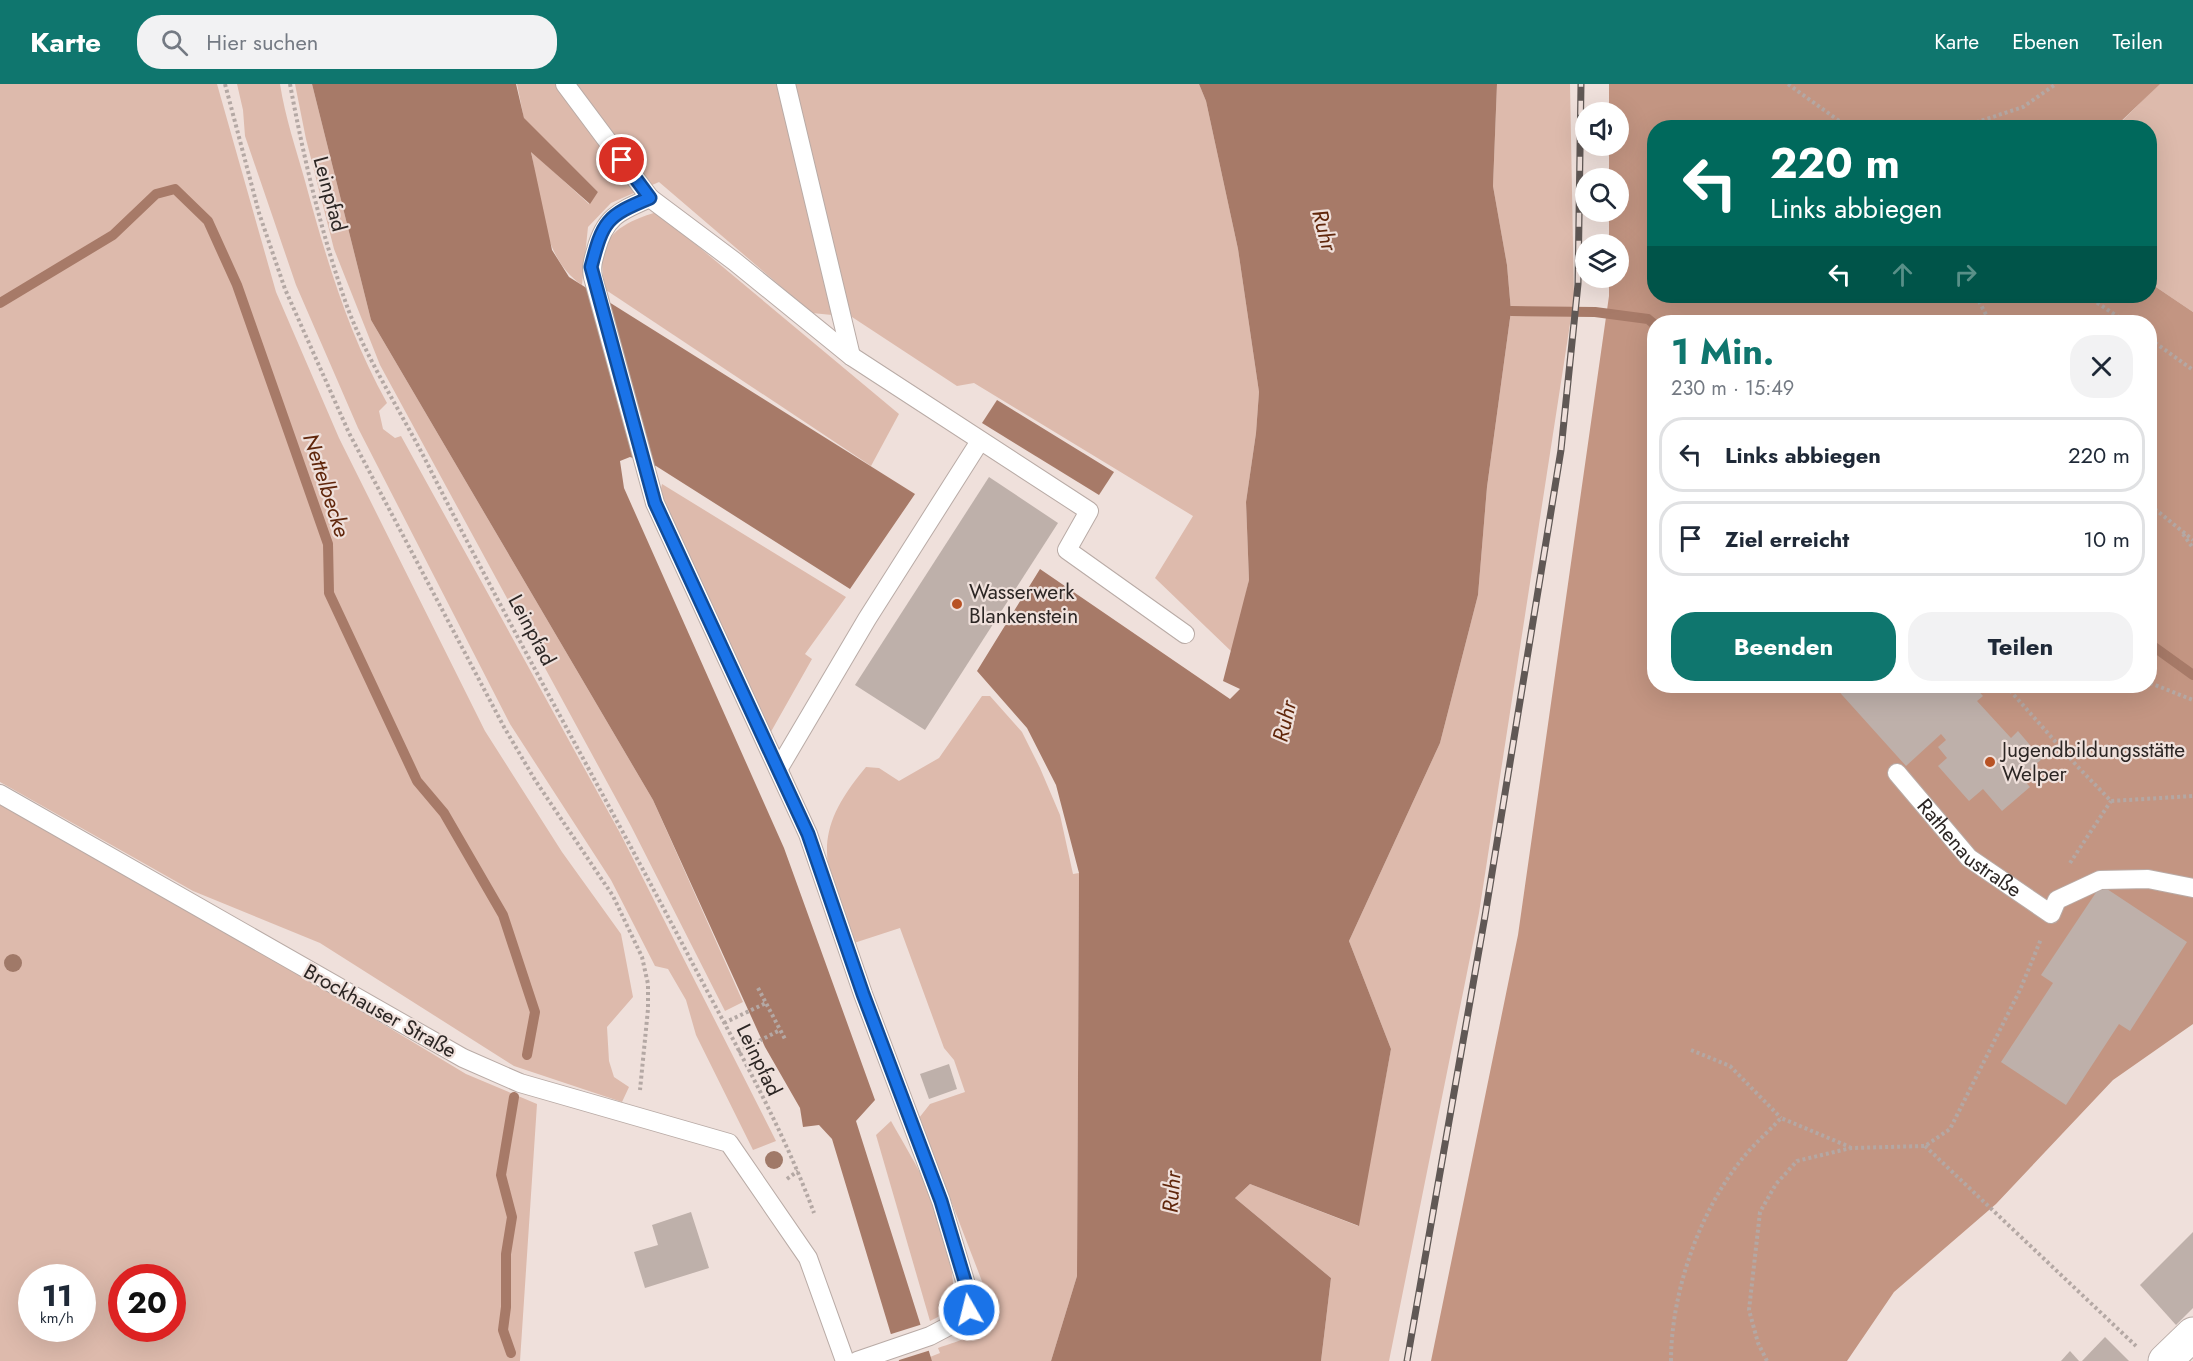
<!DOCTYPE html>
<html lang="de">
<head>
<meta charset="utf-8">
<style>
	body { margin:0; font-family:Jost,sans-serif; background:#f2f2f3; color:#1f2937; height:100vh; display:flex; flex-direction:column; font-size:22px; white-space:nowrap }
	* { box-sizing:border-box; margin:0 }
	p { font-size:20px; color:#747a83 }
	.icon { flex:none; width:33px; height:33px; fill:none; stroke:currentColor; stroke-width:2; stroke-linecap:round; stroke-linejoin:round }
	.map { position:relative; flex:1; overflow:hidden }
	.details { position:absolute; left:1647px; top:231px; width:510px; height:378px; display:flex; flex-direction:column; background:#fff; border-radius:24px; box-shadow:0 6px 24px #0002 }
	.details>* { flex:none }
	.guide { position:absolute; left:1647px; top:36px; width:510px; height:183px; border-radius:24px; box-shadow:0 6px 24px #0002; background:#00695c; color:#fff; overflow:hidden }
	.controls { position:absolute; left:1575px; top:18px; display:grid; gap:12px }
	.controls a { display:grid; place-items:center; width:54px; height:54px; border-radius:50%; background:#fff; box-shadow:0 6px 24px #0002; font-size:30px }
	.speed { position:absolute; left:18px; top:1180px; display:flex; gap:12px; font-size:30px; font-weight:700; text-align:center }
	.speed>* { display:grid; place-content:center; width:78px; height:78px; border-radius:50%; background:#fff; box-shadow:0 6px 24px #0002; line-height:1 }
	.speed small { font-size:15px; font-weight:400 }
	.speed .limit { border:9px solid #d22; background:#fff; color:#111 }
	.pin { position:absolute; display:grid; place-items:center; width:51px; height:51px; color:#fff; margin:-26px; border:3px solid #fff; border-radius:50%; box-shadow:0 2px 6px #0007 }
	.me { position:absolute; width:66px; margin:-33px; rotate:352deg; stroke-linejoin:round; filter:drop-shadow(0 0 4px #0008) }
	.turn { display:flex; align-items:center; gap:21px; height:126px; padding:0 24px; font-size:27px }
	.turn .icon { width:78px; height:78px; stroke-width:2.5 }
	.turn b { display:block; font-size:42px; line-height:51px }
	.lanes { display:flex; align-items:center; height:57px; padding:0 24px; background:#0003; justify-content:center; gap:30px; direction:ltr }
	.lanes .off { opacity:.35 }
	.round { display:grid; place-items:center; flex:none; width:63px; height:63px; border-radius:24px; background:#f2f2f3 }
	.head { display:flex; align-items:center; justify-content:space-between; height:102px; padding:0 24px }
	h1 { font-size:36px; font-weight:700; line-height:45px; color:#0f766e }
	.cta { display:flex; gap:12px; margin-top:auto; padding:12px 24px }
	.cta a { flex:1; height:69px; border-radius:24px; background:#0f766e; color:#fff; font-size:24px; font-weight:700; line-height:69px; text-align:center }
	.cta a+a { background:#f2f2f3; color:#1f2937 }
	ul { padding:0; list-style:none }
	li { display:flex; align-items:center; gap:18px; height:75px; margin:0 12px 9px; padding:0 12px; border:3px solid #e0e1e3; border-radius:24px }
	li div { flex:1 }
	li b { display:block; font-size:22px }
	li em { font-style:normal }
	header { display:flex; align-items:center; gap:36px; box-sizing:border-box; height:84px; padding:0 30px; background:#0f766e; color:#fff }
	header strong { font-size:28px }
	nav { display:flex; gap:33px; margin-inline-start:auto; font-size:21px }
	.search { width:420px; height:54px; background:#f2f2f3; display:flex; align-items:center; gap:15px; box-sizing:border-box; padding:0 21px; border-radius:24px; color:#747a83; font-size:22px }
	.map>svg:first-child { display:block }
	.green { fill:#ddbaac; fill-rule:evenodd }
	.forest { fill:#c39582; fill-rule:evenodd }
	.water { fill:#a77a68 }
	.pier { fill:#efe0db }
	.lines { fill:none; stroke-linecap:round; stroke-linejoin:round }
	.stream { stroke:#a77a68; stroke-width:10 }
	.building { fill:#beb0aa }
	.lane-casing { stroke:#b9aba6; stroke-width:20 }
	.street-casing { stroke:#b9aba6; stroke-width:35 }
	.path { stroke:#b4a8a4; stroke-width:4; stroke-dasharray:3 3; stroke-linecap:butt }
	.lane { stroke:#fff; stroke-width:18 }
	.street { stroke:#fff; stroke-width:33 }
	.rail-casing { stroke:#605855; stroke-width:7 }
	.rail { stroke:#efe0db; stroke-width:4.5; stroke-dasharray:14; stroke-linecap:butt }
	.tree { fill:#a07968 }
	.route-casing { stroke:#114b97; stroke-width:15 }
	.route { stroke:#1a73e8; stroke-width:10 }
	.poi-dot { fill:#b85224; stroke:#efe0db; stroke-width:2 }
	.labels { text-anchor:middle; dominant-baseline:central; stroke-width:4.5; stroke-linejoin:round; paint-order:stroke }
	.street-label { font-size:21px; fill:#2c2624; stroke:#efe0db }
	.poi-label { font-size:21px; fill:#2c2624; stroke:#efe0db; text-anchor:start }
	.water-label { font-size:22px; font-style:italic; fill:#60260b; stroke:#efe0db }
</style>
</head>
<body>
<header>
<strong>Karte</strong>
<div class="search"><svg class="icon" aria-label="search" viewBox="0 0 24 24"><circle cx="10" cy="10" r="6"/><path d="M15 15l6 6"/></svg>Hier suchen</div>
<nav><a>Karte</a><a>Ebenen</a><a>Teilen</a></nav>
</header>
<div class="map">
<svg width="2193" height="1277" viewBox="0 0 2193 1277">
	<rect width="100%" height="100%" fill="#efe0db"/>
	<!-- green -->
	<g class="green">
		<polygon points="0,0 217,0 276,208 339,354 485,647 562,768 621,850 633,913 607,943 609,977 614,993 629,1003 622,1018 514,982 320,859 193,807 0,698"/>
		<path d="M237 0H280C285 33 296 65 305 97 326 174 348 249 387 319L379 327 383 345 395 354 401 352 620 749 776 1057 753 1066 696 951 686 916 668 885 655 882 611 796 510 640 358 344 296 201 245 52 243 26Z"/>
		<polygon points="295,0 312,0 371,236 653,716 743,918 725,927 631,742 380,281 334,165 306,55"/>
		<path d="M517 0H1199L1206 17 1238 165 1259 308 1256 349 1246 418 1249 496 1233 569 1155 494 1193 432 974 299 957 302 852 233 812 229 659 98 611 119 588 143 582 201C541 174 540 112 531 67L589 120 598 108 524 35Z"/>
		<polygon points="1497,0 1570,0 1574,214 1479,829 1389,1277 1321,1277 1331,1194 1235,1114 1250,1100 1358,1142 1391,965 1349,857 1440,659 1478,511 1487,403 1511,227 1507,181 1493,102"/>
		<polygon points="2159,0 2193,0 2193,228 2150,199 2150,44 2115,44"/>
		<path d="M657 128 899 330 871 382 606 206C593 157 614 141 657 128Z"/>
		<polygon points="662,400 846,513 805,570 812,575 768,653 659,413"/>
		<path d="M982 612H990L1022 648 1040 684 1060 731 1073 790 1079 789 1077 1192 1051 1277H932L930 1273 940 1269 938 1264C960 1256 983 1252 992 1228L985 1205 919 1034 930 1020 965 1008 954 976 944 964 900 844 854 859C824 782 808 752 866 683L879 684 899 697 939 674Z"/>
		<path d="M0 720 313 898 466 990 537 1020 520 1277H0ZM32 1194H82V1245H32ZM122 1194H172V1245H122Z"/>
		<path d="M891 1037C904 1060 918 1083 929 1107 939 1130 960 1197 951 1220 947 1229 938 1233 930 1237L876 1051Z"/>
	</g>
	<!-- forest -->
	<path class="forest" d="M1609 0H2160L2115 43 1654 44V212H2150V199L2193 228V940L2113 996 1996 1120 1894 1208 1847 1277H1431L1518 851 1609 212V194H1618V160H1609V128H1618V94H1609V62H1618V28H1609ZM1654 238H2150V602H1654Z"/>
	<!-- water -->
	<g class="water">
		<polygon points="312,0 516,0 524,34 598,108 590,120 531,68 552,166 569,193 915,410 850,505 656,382 630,373 620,377 624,404 784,764 875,1016 856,1037 932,1277 899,1277 832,1055 819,1041 803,1043 800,1024 765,963 653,716 371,236"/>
		<polygon points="1199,0 1497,0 1493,102 1507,181 1511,227 1487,403 1478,511 1440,659 1349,857 1391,965 1359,1142 1250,1100 1235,1114 1331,1194 1321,1277 1051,1277 1077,1192 1079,789 1056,701 1027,644 977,587 1040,485 1230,615 1240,605 1223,597 1249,496 1246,418 1256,349 1259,308 1238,165 1206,17"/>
		<polygon points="997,316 1114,388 1099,411 982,339"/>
	</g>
	<!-- pier -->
	<polygon class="pier" points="923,1240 931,1266 896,1277 888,1251"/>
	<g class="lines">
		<!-- stream -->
		<g class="stream">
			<polyline points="0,219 113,151 156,110 175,105 208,137 237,201 328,460 329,509 417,697 444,729 503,831 535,928 527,971"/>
			<polyline points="1511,227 1595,228 1648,235 1654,240"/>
			<polyline points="2150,560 2193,591"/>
			<polyline points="511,1269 503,1246 506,1223 506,1170 512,1133 501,1091 514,1013"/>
		</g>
	</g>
	<!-- building -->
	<g class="building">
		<polygon points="989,393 1058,439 925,646 855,601"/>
		<polygon points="1834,602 1974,602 1983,612 1977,617 2011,654 2018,647 2042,675 2021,693 2030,703 2002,727 1983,705 1969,717 1938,682 1947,674 1938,663 1946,656 1941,650 1906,682"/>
		<polygon points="2101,801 2187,858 2130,947 2119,940 2066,1021 2001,978 2053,899 2041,891"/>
		<polygon points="949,980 957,1005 929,1015 920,990"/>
		<polygon points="691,1128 709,1184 645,1204 634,1168 658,1161 652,1141"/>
		<polygon points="2193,1148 2193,1224 2176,1241 2140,1201"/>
		<polygon points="2105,1253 2129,1277 2082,1277"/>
		<polygon points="2070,1267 2079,1277 2061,1277"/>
	</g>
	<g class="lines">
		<defs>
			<g id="lane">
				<polyline points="565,0 650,114"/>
				<polyline points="786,0 851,272"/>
				<polyline points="779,684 867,535 980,357"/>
				<path id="s1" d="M1897 689 1969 774 2051 830 2057 816 2100 796 2148 795 2193 804"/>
				<polyline points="0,710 463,974 520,999 729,1059 808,1174 845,1277"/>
				<path d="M857 1277 930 1252 968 1232 971 1217 941 1117 863 910 808 750 655 419 593 193C591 183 593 176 596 166 605 132 620 127 650 114L734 177 851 272 1089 427 1067 466 1185 550"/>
			</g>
			<polyline id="street" points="2165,1277 2193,1250"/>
		</defs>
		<!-- lane casing -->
		<use href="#lane" class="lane-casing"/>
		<!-- street casing -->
		<use href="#street" class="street-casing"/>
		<!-- path -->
		<g class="path">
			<polyline points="225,0 259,129 285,205 349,349 504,643 535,696 613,812 642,873 648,900 648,925 640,1006"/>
			<path d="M290 0C304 76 322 152 348 225 370 282 404 332 431 387 516 555 609 719 696 886 738 965 783 1045 814 1129"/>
			<polyline points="1788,0 1849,44"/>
			<polyline points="1959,44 2023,23 2056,0"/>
			<polyline points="1976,212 1990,238"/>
			<polyline points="2087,212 2126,238"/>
			<polyline points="2150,255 2193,286"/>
			<polyline points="2150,421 2193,456"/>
			<polyline points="2183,450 2193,464"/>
			<polyline points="2150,599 2193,616"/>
			<polyline points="2006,602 2077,682 2111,717 2193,712"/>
			<polyline points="2070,779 2111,717"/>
			<polyline points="758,904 785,955"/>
			<polyline points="724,939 766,919"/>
			<polyline points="1691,966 1730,982 1781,1034"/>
			<polyline points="738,968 780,946"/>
			<polyline points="1925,1062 2136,1262"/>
			<polyline points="787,1095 798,1087"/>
			<path d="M1671 1277C1671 1209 1699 1128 1742 1075 1754 1060 1768 1048 1781 1034L1850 1063"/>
			<polyline points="1767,1277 1758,1259 1749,1226 1760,1128 1776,1100 1797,1077 1851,1064 1925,1062 1950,1045 2020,906 2041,855"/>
		</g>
		<!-- lane -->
		<use href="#lane" class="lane"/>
		<!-- street -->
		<use href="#street" class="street"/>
		<defs>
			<polyline id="rail" points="1407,1277 1485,832 1561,366 1578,200 1581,0"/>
		</defs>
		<!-- rail casing -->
		<use href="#rail" class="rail-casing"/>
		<!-- rail -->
		<use href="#rail" class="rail"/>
	</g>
	<!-- trees -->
	<g class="tree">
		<circle cx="13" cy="879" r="9"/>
		<circle cx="774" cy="1076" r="9"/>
	</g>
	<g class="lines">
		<defs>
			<path id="route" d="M622 76 650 114C606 132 603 137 591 183L655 419 808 750 863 910 941 1117 971 1217 969 1226"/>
		</defs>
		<!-- route casing -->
		<use href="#route" class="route-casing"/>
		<!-- route -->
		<use href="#route" class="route"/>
	</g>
	<!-- markers -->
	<g class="poi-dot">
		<circle cx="957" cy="520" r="6"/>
		<circle cx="1990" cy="678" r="6"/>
	</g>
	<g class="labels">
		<!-- street labels -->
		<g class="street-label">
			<text transform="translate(330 110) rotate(75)">Leinpfad</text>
			<text transform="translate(532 546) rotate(62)">Leinpfad</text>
			<text stroke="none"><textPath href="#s1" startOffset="105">Rathenaustraße</textPath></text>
			<text transform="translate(380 927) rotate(29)">Brockhauser Straße</text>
			<text transform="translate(759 976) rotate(64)">Leinpfad</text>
		</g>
		<!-- poi labels -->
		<g class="poi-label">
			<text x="969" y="508">Wasserwerk<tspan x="969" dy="24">Blankenstein</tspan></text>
			<text x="2002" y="666">Jugendbildungsstätte<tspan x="2002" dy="24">Welper</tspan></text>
		</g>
		<!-- water labels -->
		<g class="water-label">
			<text transform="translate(1325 146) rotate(75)">Ruhr</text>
			<text transform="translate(327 401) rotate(72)">Nettelbecke</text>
			<text transform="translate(1284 637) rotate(-77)">Ruhr</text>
			<text transform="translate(1171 1108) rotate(-86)">Ruhr</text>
		</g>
	</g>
</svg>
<div class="controls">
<a><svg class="icon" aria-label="sound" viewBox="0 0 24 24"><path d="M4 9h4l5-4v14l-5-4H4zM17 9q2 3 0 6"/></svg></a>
<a><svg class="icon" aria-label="search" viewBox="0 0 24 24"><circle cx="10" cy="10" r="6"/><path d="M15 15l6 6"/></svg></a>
<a><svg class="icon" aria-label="layers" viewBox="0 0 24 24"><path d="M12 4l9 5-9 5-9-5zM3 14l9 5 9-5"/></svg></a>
</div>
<div class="speed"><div>11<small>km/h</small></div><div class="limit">20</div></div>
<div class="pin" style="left:622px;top:76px;background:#d93025"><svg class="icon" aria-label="arrive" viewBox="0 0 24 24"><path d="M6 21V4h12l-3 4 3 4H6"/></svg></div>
<svg class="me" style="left:969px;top:1226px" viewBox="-20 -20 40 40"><circle r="17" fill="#1a73e8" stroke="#fff" stroke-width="3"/><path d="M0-11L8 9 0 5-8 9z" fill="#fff"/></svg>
<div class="guide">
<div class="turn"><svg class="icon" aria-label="left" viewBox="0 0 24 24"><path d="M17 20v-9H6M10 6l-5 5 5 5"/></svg><div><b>220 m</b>Links abbiegen</div></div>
<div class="lanes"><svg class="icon" aria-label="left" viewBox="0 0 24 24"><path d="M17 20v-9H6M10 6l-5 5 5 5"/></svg><svg class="icon off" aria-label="ahead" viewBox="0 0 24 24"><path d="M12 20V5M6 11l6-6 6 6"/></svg><svg class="icon off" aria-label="right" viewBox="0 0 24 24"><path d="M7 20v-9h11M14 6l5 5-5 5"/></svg></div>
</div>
<section class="details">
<div class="head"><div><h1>1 Min.</h1><p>230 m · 15:49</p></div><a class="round"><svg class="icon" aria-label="close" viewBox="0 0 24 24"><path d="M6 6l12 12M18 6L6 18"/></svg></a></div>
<ul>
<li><svg class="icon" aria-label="left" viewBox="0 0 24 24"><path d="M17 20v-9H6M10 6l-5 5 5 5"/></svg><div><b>Links abbiegen</b></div><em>220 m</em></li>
<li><svg class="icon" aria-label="arrive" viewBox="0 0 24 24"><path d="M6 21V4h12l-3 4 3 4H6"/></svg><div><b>Ziel erreicht</b></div><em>10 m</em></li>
</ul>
<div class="cta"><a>Beenden</a><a>Teilen</a></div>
</section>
</div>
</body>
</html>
